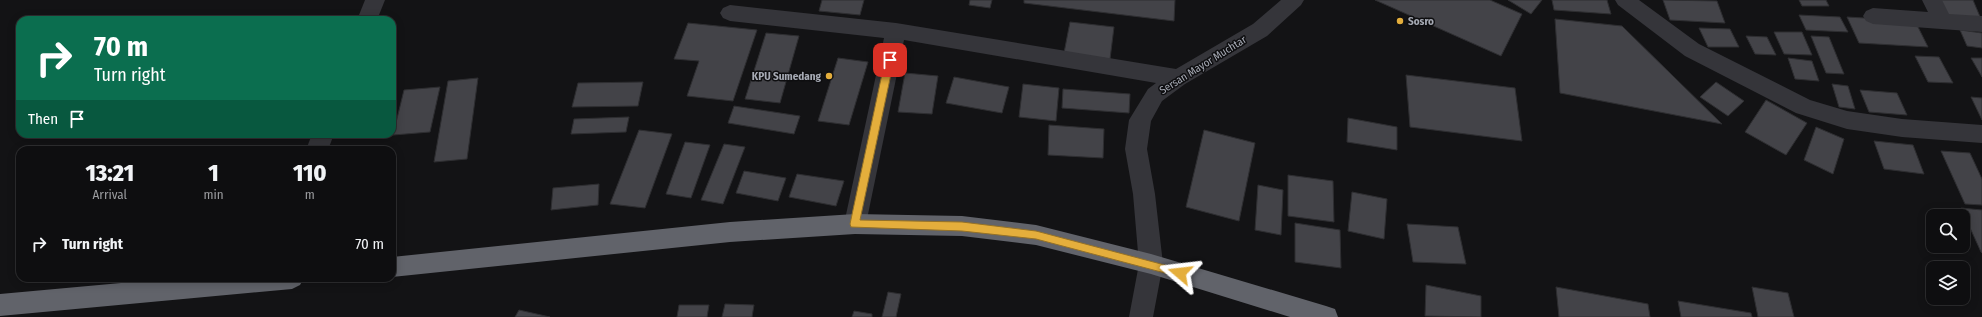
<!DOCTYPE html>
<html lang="en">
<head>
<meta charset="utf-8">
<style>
	body { margin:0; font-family:"Fira Sans Condensed",sans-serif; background:#171719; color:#f1f3f6; height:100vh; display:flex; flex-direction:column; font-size:15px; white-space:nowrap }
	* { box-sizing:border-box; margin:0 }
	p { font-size:13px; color:#9b9c9f }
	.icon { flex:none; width:22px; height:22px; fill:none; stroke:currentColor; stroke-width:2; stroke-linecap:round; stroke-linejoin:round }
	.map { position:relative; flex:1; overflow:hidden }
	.panel { position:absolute; left:16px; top:146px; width:380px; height:136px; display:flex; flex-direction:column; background:#0e0e10; border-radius:12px; box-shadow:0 2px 10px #0003,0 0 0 1px #2e2e30 }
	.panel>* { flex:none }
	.banner { position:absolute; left:16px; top:16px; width:380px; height:122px; border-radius:12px; box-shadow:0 2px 10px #0003,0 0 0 1px #2e2e30; background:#0b6e4f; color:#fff; overflow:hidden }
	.fabs { position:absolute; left:1926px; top:209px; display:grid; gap:8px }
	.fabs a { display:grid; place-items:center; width:44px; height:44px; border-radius:8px; background:#0e0e10; box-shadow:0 2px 10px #0003,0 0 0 1px #2e2e30; font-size:20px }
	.pin { position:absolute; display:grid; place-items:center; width:34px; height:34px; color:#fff; margin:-17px; border-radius:8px; box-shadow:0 2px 6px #0006 }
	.me { position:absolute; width:44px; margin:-22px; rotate:287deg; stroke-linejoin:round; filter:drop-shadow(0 0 3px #0008) }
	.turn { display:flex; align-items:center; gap:14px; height:84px; padding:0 12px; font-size:18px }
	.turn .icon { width:52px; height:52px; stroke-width:2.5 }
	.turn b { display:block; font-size:28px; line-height:34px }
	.then { display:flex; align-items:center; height:38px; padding:0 12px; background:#0003; gap:8px; font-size:15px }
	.eta { display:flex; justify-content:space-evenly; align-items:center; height:68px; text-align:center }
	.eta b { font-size:24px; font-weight:800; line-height:28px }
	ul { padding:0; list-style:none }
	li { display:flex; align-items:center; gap:12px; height:60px; padding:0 12px }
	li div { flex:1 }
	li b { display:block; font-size:15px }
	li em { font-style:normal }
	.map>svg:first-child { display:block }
	.building { fill:#434348; stroke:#2e2e31 }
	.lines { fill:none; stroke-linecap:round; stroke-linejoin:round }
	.minor { fill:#35353a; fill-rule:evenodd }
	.highway { fill:#61636a; fill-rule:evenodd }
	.route { fill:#e4ae3c; stroke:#947127 }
	.poi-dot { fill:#e4ae3c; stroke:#0e0e10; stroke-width:1.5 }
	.labels { text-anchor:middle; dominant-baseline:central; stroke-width:3; stroke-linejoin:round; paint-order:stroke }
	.poi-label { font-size:11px; font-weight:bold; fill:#a6aab4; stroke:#0e0e10; text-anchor:start }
	.street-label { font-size:11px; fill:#a6aab4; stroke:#0e0e10 }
</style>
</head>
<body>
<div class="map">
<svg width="1982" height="317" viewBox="0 0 1982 317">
	<rect width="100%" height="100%" fill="#131315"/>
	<!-- building -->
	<g class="building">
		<polygon points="822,0 864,0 860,15 819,11"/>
		<polygon points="970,0 992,0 990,8 969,5"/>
		<polygon points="1024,0 1175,0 1174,21 1024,3"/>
		<polygon points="1375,0 1490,0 1522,14 1501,56"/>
		<polygon points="1508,0 1542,0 1531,14"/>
		<polygon points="1552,0 1607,0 1611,14 1554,10"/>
		<polygon points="1663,0 1717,1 1725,23 1670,20"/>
		<polygon points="1799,0 1826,0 1829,6 1802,6"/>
		<polygon points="1939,0 1973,0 1981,19 1945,15"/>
		<polygon points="1799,15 1840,17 1848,32 1806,30"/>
		<polygon points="1847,17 1915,21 1928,47 1859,43"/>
		<polygon points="1555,19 1622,26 1722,124 1560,93"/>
		<polygon points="1070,22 1114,27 1110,59 1064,53"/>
		<polygon points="688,23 757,30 733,101 687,96 699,61 674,59"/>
		<polygon points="1699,28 1730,29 1739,47 1708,47"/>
		<polygon points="1960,30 1982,33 1982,48 1967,46"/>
		<polygon points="1774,32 1802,32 1812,55 1784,54"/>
		<polygon points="766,33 799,36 780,103 745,99"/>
		<polygon points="1746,36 1767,37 1776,55 1755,54"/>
		<polygon points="1811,36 1829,37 1844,74 1826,73"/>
		<polygon points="1915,56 1939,57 1953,83 1928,82"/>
		<polygon points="838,58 868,62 849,125 818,121"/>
		<polygon points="1788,58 1812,61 1819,81 1795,79"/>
		<polygon points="1971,58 1982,58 1982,77"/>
		<polygon points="905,73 938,76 932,114 898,112"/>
		<polygon points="1406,75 1515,88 1522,141 1410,127"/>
		<polygon points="954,77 1009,87 1002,113 946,103"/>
		<polygon points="478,78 467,159 434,162 448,81"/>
		<polygon points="643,82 638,106 572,107 578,83"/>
		<polygon points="1716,82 1744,101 1728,116 1700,97"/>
		<polygon points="1023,84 1059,88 1056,121 1019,117"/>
		<polygon points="1832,84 1848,86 1855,109 1839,107"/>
		<polygon points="440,87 430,132 393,135 404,90"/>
		<polygon points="1063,89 1130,94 1129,113 1062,108"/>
		<polygon points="1860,90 1897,93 1907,115 1869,112"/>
		<polygon points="1971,97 1982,98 1982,120"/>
		<polygon points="1766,100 1807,123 1786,155 1745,132"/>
		<polygon points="734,106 800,116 794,134 728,123"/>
		<polygon points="629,117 626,132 571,134 574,119"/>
		<polygon points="1348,118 1397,127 1397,150 1347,142"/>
		<polygon points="1049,125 1104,129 1103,158 1048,155"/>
		<polygon points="1816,127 1844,139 1833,174 1804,160"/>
		<polygon points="639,130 672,134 645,208 610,204"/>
		<polygon points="1204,130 1255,143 1239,221 1186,207"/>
		<polygon points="1874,141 1913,145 1924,174 1884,169"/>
		<polygon points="685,142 710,145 691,198 666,194"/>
		<polygon points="724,144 745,147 723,204 701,200"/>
		<polygon points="1941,151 1970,153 1982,179 1982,205 1965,204"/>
		<polygon points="744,171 786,178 778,201 736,193"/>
		<polygon points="797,174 844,181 836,206 789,197"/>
		<polygon points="1288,175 1333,181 1334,222 1288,216"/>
		<polygon points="599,184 598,205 551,210 553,188"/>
		<polygon points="1258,185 1283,190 1281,235 1255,230"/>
		<polygon points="1352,192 1387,199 1384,239 1348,231"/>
		<polygon points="1961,208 1982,210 1982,253 1981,252"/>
		<polygon points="1295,223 1340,230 1341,268 1295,262"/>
		<polygon points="1407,224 1458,227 1466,264 1413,262"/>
		<polygon points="1426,285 1481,296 1481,317 1425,316"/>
		<polygon points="1556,287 1648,304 1650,317 1559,317"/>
		<polygon points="1752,287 1788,293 1794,317 1758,317"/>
		<polygon points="888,292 901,294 896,317 882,317"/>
		<polygon points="1678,301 1751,313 1752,317 1681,317"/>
		<polygon points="725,304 754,305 752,317 722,317"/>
		<polygon points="679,305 709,305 707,317 677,317"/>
		<polygon points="519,310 550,317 515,317"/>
		<polygon points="854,311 872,314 872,317 852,317"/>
	</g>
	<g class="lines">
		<!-- minor -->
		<g class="minor">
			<polygon points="365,0 385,0 377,20 357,20"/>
			<polygon points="1281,0 1304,0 1301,5 1267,36 1185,84 1162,101 1151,121 1147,149 1155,194 1163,264 1153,317 1129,317 1139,264 1133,194 1125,149 1129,120 1148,89 1156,83 904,40 866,224 863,231 855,234 847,231 844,224 884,38 730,21 723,18 720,13 723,8 730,5 896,23 1176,69 1253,24"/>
			<polygon points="1615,0 1639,0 1699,44 1810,100 1847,111 1902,119 1982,125 1982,143 1902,137 1847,129 1796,113 1685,56 1618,5"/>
			<polygon points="1922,0 1942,0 1949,14 1982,16 1982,32 1873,24 1866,21 1863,16 1866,11 1873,8 1928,12"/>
			<polygon points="312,134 334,134 328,150 306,150"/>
		</g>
		<!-- highway -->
		<g class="highway">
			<polygon points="855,214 962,216 1036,225 1151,254 1326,306 1335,309 1338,317 1290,317 1151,274 1036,245 962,236 855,234 730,242 392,277 392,257 730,222"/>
			<polygon points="176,278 304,278 300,285 292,289 0,316 0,294"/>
		</g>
	</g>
	<!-- route -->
	<polygon class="route" points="890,57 894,60 860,220 962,222 1036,231 1180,269 1183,270 1185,273 1183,276 1180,277 1036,239 962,231 851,227 850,224 885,60"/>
	<!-- markers -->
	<g class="poi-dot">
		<circle cx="1400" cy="21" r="4"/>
		<circle cx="829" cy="76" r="4"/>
	</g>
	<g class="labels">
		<!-- poi labels -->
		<g class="poi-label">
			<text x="1408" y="21">Sosro</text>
			<text x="821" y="76" text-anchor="end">KPU Sumedang</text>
		</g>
		<!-- street labels -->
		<g class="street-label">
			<text transform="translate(1203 65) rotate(-32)">Sersan Mayor Muchtar</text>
		</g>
	</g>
</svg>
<div class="fabs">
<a><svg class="icon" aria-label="search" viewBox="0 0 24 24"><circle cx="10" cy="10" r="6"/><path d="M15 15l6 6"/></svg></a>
<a><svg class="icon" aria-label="layers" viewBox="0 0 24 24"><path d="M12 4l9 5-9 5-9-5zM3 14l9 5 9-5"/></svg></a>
</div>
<div class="pin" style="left:890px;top:60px;background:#d93025"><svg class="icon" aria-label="arrive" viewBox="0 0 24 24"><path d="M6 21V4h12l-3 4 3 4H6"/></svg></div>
<svg class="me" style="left:1180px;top:273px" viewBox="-20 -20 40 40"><path d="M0-17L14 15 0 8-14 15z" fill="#e4ae3c" stroke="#fff" stroke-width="4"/></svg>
<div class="banner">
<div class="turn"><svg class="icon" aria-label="right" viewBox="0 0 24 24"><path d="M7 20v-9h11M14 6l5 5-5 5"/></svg><div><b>70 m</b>Turn right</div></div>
<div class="then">Then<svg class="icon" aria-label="arrive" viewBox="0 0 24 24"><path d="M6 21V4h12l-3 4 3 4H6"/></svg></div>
</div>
<section class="panel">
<div class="eta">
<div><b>13:21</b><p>Arrival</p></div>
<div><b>1</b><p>min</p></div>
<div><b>110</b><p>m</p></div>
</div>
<ul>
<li><svg class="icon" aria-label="right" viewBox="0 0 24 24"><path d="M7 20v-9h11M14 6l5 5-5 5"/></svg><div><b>Turn right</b></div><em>70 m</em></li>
</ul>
</section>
</div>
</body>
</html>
